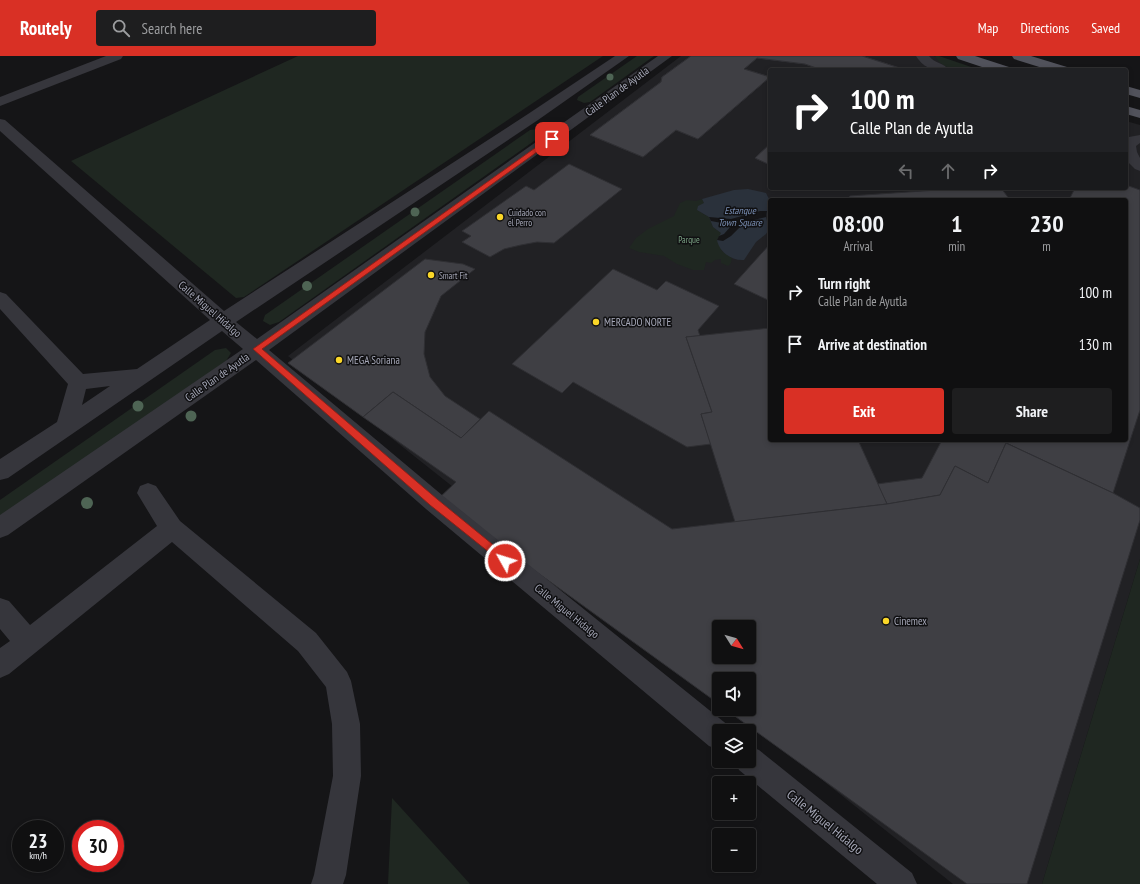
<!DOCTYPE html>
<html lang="en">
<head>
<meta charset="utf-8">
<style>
	body { margin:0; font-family:"PT Sans Narrow",sans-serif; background:#1e1e1f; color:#f1f3f6; height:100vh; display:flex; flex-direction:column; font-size:15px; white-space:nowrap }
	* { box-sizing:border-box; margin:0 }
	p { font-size:13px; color:#9c9d9f }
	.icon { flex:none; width:22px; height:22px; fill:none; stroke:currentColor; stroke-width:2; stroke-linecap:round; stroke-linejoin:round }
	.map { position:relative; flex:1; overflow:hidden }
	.side { position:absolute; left:768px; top:142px; width:360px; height:244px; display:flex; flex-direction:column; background:#101011; border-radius:4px; box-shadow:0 2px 6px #0003,0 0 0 1px #303031 }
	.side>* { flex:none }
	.hud { position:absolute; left:768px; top:12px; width:360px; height:122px; border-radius:4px; box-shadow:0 2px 6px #0003,0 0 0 1px #303031; background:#202124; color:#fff; overflow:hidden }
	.needle { width:26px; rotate:127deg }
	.controls { position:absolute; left:712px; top:564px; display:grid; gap:8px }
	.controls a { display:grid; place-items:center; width:44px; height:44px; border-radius:4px; background:#101011; box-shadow:0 2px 6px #0003,0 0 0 1px #303031; font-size:20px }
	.speed { position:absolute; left:12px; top:764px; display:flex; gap:8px; font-size:20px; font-weight:700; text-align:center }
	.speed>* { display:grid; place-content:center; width:52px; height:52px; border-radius:50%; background:#101011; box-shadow:0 2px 6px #0003,0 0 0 1px #303031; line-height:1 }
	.speed small { font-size:10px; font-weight:400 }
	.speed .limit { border:6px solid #d22; background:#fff; color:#111 }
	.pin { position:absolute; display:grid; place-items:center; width:34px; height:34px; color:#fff; margin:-17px; border-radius:8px; box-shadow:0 2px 6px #0006 }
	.me { position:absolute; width:44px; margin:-22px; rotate:309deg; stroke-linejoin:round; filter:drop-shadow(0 0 3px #0008) }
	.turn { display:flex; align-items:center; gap:14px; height:84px; padding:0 16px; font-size:18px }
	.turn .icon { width:52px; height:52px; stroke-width:2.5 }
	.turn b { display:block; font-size:28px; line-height:34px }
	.lanes { display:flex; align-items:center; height:38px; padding:0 16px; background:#0003; justify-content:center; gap:20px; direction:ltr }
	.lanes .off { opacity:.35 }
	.eta { display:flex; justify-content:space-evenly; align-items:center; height:68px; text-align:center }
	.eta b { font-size:24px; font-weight:800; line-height:28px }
	.cta { display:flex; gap:8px; margin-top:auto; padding:8px 16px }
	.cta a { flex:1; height:46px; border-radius:4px; background:#d93025; color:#fff; font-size:16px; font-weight:800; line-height:46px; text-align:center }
	.cta a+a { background:#1e1e1f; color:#f1f3f6 }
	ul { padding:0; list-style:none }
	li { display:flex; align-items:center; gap:12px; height:52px; padding:0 16px }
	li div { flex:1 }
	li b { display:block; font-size:15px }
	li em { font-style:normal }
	header { display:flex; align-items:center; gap:24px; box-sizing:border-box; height:56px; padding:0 20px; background:#d93025; color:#fff }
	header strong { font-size:19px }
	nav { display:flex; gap:22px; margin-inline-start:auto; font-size:14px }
	.search { width:280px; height:36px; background:#1e1e1f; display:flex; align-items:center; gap:10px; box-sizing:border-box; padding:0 14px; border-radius:4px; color:#9c9d9f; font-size:15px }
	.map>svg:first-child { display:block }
	.built { fill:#212124; fill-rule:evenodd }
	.green { fill:#1f2721 }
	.water { fill:#2a313b }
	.pier { fill:#151517 }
	.building { fill:#3f3f44; stroke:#2f2f33; fill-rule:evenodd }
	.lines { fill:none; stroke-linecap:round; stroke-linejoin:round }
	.minor { fill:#36363c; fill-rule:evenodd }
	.major { fill:#51525b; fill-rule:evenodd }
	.tree { fill:#4e6454 }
	.route { fill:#d93025; stroke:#8d1f18 }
	.poi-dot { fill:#fbd728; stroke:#101012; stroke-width:1.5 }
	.labels { text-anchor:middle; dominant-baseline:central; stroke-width:3; stroke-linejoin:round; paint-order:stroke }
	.far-poi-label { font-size:9px; fill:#a6a8b8; stroke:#101012; text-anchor:start }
	.far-park-label { font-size:9px; fill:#7ca485; stroke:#101012 }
	.far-water-label { font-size:10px; font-style:italic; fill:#7b90b5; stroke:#101012 }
	.street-label { font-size:11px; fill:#a6a8b8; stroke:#101012 }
	.poi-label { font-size:11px; fill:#a6a8b8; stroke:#101012; text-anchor:start }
	.near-street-label { font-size:13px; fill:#a6a8b8; stroke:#101012 }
</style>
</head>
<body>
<header>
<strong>Routely</strong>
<div class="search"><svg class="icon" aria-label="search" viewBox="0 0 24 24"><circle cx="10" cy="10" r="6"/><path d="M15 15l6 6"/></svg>Search here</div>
<nav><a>Map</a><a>Directions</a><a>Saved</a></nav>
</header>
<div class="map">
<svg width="1140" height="828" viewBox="0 0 1140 828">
	<rect width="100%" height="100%" fill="#151517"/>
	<!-- built -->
	<path class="built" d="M681 0H934L975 14H770V132H1126V65L1140 69V503L1042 828H953L733 653H749V623H719V642L288 300ZM770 144H1126V384H770ZM719 571H749V601H719Z"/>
	<!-- green -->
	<g class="green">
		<polygon points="298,0 603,0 244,241 236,242 71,105"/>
		<polygon points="637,0 654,0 590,46 584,47 577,44 578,41"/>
		<path d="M935 0H939L980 14C965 14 944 17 935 0Z"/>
		<polygon points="538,73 543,76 541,80 279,266 270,269 263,265 265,259 530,74"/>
		<polygon points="702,143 704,147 697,154 709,161 713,171 721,177 722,195 732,202 731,207 728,210 721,207 721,203 715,204 711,207 706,206 704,214 693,214 677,208 664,200 639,196 629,192 636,182 648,173 674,160 680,147 687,144 696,145"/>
		<polygon points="226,292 231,297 226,305 0,465 0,444 215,294"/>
		<polygon points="1140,503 1140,828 1042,828"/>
		<polygon points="392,742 470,828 388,828"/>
	</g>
	<!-- water -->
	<path class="water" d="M748 133 766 137 770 145 766 161 769 173 766 178 756 186 744 204C732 205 719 196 717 184L721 177 713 171 709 161 697 154 698 150 704 147 702 143 734 134Z"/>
	<!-- pier -->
	<polygon class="pier" points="760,155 767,155 766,161 745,166 731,180 723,185 717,184 719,180 724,178 732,169 711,165 709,161 731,163"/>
	<!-- building -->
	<g class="building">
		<polygon points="691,0 862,0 906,14 822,14 805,8 757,2 744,13 770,21 698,83 676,74 643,101 590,79 661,26 662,21"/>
		<polygon points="691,0 862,0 906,14 822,14 805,8 757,2 744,13 770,21 698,83 676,74 643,101 590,79 661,26 662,21"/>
		<polygon points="770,88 770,109 755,102"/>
		<polygon points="770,88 770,109 755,102"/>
		<polygon points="569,108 622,133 554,187 537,186 521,189 504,193 490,201 462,186 471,180 462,175 526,130 534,134"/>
		<polygon points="1126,129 1140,134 1140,354 1113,437 1006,387 988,427 955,410 940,439 887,448 877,428 922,422 942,384 1126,384 1126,144 1069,144 1075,132 1126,132"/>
		<polygon points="966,132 1001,132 1010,144 846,144 850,140"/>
		<polygon points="770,188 770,245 734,228"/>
		<polygon points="425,203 463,208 475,213 441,240 425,276 424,298 430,321 445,340 480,363 461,382 393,336 363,361 288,307"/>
		<polygon points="613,213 657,234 666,225 719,250 698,274 700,280 686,281 712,356 701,358 711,388 687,391 573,326 562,337 512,308"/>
		<polygon points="770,272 770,384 858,384 887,448 735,466 701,358 712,356 686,281"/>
		<path d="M393 336 461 382 489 355 672 473 887 448 940 439 955 410 988 427 1006 387 1113 437 1140 452V464L1027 828H967L725 653H749V623H719V648L437 444 456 426 363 361ZM719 571H749V601H719Z"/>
	</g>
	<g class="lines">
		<!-- minor -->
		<g class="minor">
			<polygon points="106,0 123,0 121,3 0,50 0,41"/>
			<path d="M615 0H629L538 64 236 266 257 283 658 0H672L269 294 442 439 729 670 731 675H719V694L709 690 426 453 256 304 8 479 0 482V459L243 293 222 275 8 422 0 424V403L57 366 68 328 0 253V236L6 238 83 318 137 313 210 264 0 75V63L5 64 224 255 528 58ZM110 330 82 349 86 333Z"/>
			<path d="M916 0H929C934 7 944 7 949 14 934 14 925 14 916 0Z"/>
			<polygon points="1140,79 1140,87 1136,90 1137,96 1140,102 1140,115 1135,113 1126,104 1126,84 1129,81"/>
			<polygon points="148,427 156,430 180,465 316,577 347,616 351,625 360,668 361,720 346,819 343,828 311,828 314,819 333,720 332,668 326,631 298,595 172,486 9,618 0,622 0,592 10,585 0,573 0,542 9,545 30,569 157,470 137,437 140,430"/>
			<polygon points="749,690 759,694 912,817 917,828 877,828 739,714 735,705 749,705"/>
		</g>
		<!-- major -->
		<g class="major">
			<polygon points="956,0 975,0 1009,11 1010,14 991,14 958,3"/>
			<polygon points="1012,0 1031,0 1067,11 1068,14 1049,14 1014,3"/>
			<polygon points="1126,30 1140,34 1140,42 1126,38"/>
			<polygon points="1126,50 1140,54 1140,62 1126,58"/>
		</g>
	</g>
	<!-- trees -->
	<g class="tree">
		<circle cx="610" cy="21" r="3.5"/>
		<circle cx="415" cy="156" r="4.5"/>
		<circle cx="307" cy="230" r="5"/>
		<circle cx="138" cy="350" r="5.5"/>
		<circle cx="191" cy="360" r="5.5"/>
		<circle cx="87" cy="447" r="6"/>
	</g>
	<!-- route -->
	<polygon class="route" points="549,82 555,83 262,293 437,443 508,501 510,505 508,508 505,509 430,449 253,293"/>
	<!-- markers -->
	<g class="poi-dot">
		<circle cx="500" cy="161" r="4"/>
		<circle cx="431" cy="219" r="4"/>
		<circle cx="596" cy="266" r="4"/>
		<circle cx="339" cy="304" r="4"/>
		<circle cx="886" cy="565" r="4"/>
	</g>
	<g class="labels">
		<!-- far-poi labels -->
		<g class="far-poi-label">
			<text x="508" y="156">Cuidado con<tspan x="508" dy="10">el Perro</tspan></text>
			<text x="439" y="219">Smart Fit</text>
		</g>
		<!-- far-park labels -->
		<g class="far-park-label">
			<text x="689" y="183">Parque</text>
		</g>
		<!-- far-water labels -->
		<g class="far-water-label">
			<text x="740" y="154">Estanque<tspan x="740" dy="12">Town Square</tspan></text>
		</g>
		<!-- street labels -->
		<g class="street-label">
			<text transform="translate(617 35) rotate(-36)">Calle Plan de Ayutla</text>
			<text transform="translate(210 253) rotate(41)">Calle Miguel Hidalgo</text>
			<text transform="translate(217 321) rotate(-35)">Calle Plan de Ayutla</text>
			<text transform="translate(567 555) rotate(39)">Calle Miguel Hidalgo</text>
		</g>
		<!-- poi labels -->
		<g class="poi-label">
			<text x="604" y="266">MERCADO NORTE</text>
			<text x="347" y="304">MEGA Soriana</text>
			<text x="894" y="565">Cinemex</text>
		</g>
		<!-- near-street labels -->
		<g class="near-street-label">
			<text transform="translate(825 766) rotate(39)">Calle Miguel Hidalgo</text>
		</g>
	</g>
</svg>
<div class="controls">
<a><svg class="needle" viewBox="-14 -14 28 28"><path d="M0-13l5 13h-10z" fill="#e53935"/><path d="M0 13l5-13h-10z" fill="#9c9d9f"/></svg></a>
<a><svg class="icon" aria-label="sound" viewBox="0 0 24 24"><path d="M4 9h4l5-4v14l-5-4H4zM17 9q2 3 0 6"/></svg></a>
<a><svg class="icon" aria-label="layers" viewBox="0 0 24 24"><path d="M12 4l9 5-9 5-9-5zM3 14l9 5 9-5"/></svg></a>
<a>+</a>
<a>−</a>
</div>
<div class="speed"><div>23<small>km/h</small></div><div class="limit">30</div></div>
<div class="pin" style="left:552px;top:83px;background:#d93025"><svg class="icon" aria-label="arrive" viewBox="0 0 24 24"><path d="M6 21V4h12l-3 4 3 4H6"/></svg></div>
<svg class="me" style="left:505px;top:505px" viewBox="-20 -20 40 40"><circle r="17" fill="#d93025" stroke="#fff" stroke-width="3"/><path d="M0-11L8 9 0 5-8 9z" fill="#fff"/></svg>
<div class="hud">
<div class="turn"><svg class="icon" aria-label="right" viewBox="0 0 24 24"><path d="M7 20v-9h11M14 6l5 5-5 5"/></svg><div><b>100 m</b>Calle Plan de Ayutla</div></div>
<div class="lanes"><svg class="icon off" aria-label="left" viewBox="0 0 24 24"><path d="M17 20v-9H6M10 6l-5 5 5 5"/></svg><svg class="icon off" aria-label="ahead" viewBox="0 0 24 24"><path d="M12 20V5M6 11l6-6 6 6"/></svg><svg class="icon" aria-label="right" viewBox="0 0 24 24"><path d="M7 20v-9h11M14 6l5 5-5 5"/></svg></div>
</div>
<section class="side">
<div class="eta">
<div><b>08:00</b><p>Arrival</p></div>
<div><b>1</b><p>min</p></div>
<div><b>230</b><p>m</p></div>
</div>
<ul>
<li><svg class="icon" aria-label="right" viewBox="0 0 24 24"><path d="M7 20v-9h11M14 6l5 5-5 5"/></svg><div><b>Turn right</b><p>Calle Plan de Ayutla</p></div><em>100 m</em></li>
<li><svg class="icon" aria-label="arrive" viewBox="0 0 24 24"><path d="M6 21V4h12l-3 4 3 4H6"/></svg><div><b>Arrive at destination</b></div><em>130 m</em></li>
</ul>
<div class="cta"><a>Exit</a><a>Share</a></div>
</section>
</div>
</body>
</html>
